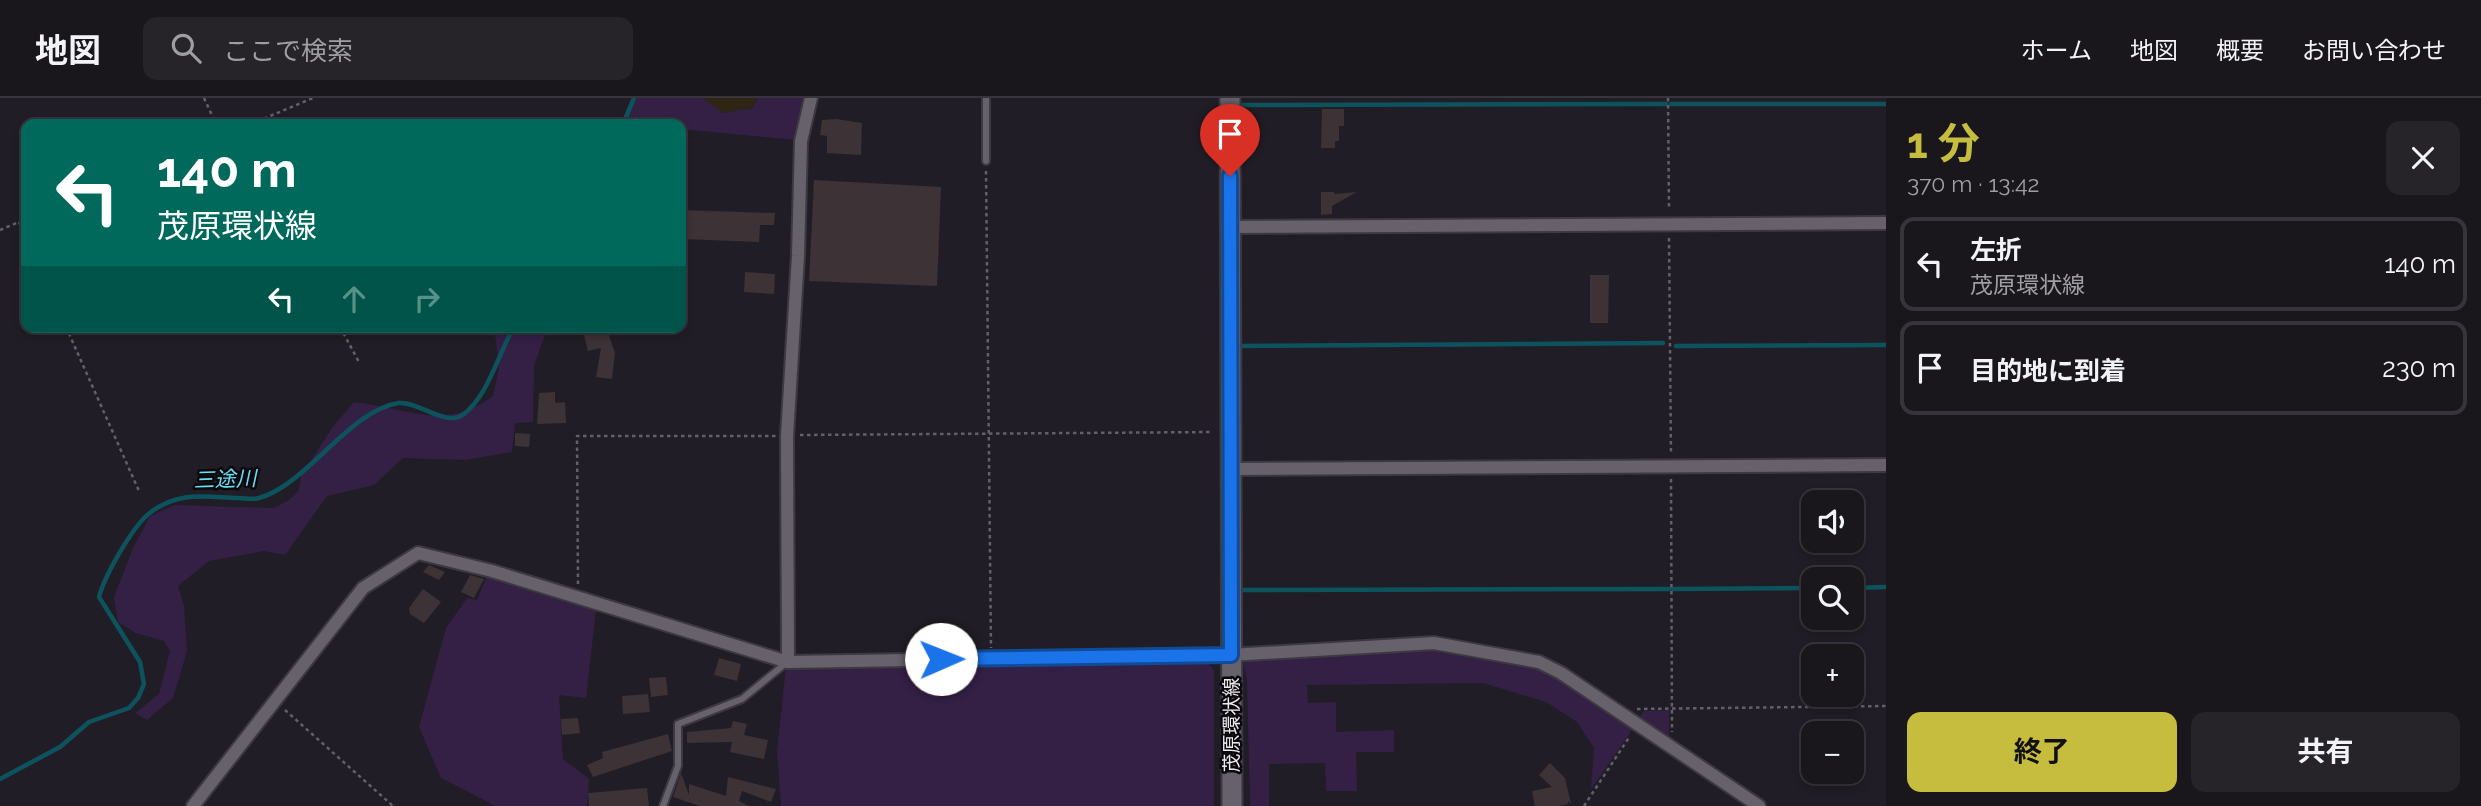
<!DOCTYPE html>
<html lang="ja">
<head>
<meta charset="utf-8">
<style>
	body { margin:0; font-family:Raleway,"Noto Sans JP",sans-serif; background:#262329; color:#f1f3f6; height:100vh; display:flex; flex-direction:column; font-size:26px; white-space:nowrap }
	* { box-sizing:border-box; margin:0 }
	p { font-size:23px; color:#9f9fa3 }
	.icon { flex:none; width:38px; height:38px; fill:none; stroke:currentColor; stroke-width:2; stroke-linecap:round; stroke-linejoin:round }
	.map { position:relative; flex:1; overflow:hidden }
	.panel { display:flex; flex-direction:column; background:#19161c; width:595px }
	.panel>* { flex:none }
	.guide { position:absolute; left:21px; top:21px; width:665px; height:214px; border-radius:14px; box-shadow:0 4px 10px #0003,0 0 0 2px #37353b; background:#00695c; color:#fff; overflow:hidden }
	.buttons { position:absolute; left:1801px; top:392px; display:grid; gap:14px }
	.buttons a { display:grid; place-items:center; width:63px; height:63px; border-radius:14px; background:#19161c; box-shadow:0 4px 10px #0003,0 0 0 2px #37353b; font-size:35px }
	.pin { position:absolute; display:grid; place-items:center; width:60px; height:60px; color:#fff; margin:-72px -30px; border-radius:50% 50% 50% 0; rotate:-45deg; box-shadow:0 0 7px #0007 }
	.pin .icon { rotate:45deg }
	.me { position:absolute; width:77px; margin:-38px; rotate:89deg; stroke-linejoin:round; filter:drop-shadow(0 0 5px #0008) }
	.turn { display:flex; align-items:center; gap:24px; height:147px; padding:0 21px; font-size:32px }
	.turn .icon { width:91px; height:91px; stroke-width:2.5 }
	.turn b { display:block; font-size:49px; line-height:60px }
	.lanes { display:flex; align-items:center; height:66px; padding:0 21px; background:#0003; justify-content:center; gap:35px; direction:ltr }
	.lanes .off { opacity:.35 }
	.round { display:grid; place-items:center; flex:none; width:74px; height:74px; border-radius:14px; background:#262329 }
	.headline { display:flex; align-items:center; justify-content:space-between; height:119px; padding:0 21px }
	h1 { font-size:42px; font-weight:700; line-height:52px; color:#c6bc3d }
	.cta { display:flex; gap:14px; margin-top:auto; padding:14px 21px }
	.cta a { flex:1; height:80px; border-radius:14px; background:#c6bc3d; color:#111; font-size:28px; font-weight:700; line-height:80px; text-align:center }
	.cta a+a { background:#262329; color:#f1f3f6 }
	ul { padding:0; list-style:none }
	li { display:flex; align-items:center; gap:21px; height:94px; margin:0 14px 10px; padding:0 7px; border:4px solid #37353b; border-radius:14px }
	li div { flex:1 }
	li b { display:block; font-size:26px }
	li em { font-style:normal }
	header { display:flex; align-items:center; gap:42px; box-sizing:border-box; height:98px; padding:0 35px; background:#19161c; border-bottom:2px solid #37353b }
	header strong { font-size:33px }
	nav { display:flex; gap:38px; margin-inline-start:auto; font-size:24px }
	.search { width:490px; height:63px; background:#262329; display:flex; align-items:center; gap:18px; box-sizing:border-box; padding:0 24px; border-radius:14px; color:#9f9fa3; font-size:26px }
	main { display:flex; flex:1; min-height:0 }
	.map>svg:first-child { display:block }
	.commercial { fill:#2e2515 }
	.green { fill:#341f45 }
	.lines { fill:none; stroke-linecap:round; stroke-linejoin:round }
	.stream { stroke:#0d535e; stroke-width:4.5 }
	.building { fill:#3d3235 }
	.service-casing { stroke:#3d3940; stroke-width:10 }
	.minor-casing { stroke:#3d3940; stroke-width:16 }
	.secondary-casing { stroke:#3d3940; stroke-width:23 }
	.path { stroke:#646068; stroke-width:2.5; stroke-dasharray:3.5 3.5; stroke-linecap:butt }
	.service { stroke:#67616c; stroke-width:6 }
	.minor { stroke:#67616c; stroke-width:12 }
	.secondary { stroke:#67616c; stroke-width:19 }
	.route-casing { stroke:#114b97; stroke-width:18 }
	.route { stroke:#1a73e8; stroke-width:12 }
	.labels { text-anchor:middle; dominant-baseline:central; stroke-width:5; stroke-linejoin:round; paint-order:stroke }
	.street-label { font-size:19px; fill:#edeaf0; stroke:#0a080c }
	.water-label { font-size:21px; font-style:italic; fill:#65dff5; stroke:#0a080c }
</style>
</head>
<body>
<header>
<strong>地図</strong>
<div class="search"><svg class="icon" aria-label="search" viewBox="0 0 24 24"><circle cx="10" cy="10" r="6"/><path d="M15 15l6 6"/></svg>ここで検索</div>
<nav><a>ホーム</a><a>地図</a><a>概要</a><a>お問い合わせ</a></nav>
</header>
<main>
<div class="map">
<svg width="1886" height="708" viewBox="0 0 1886 708">
	<rect width="100%" height="100%" fill="#211d26"/>
	<!-- commercial -->
	<polygon class="commercial" points="703,0 758,0 752,10 722,15"/>
	<!-- green -->
	<g class="green">
		<polygon points="637,0 703,0 723,15 752,10 758,0 810,0 796,42 681,31 681,26 619,26"/>
		<path d="M494 229H548L534 267 533 324 515 325 512 354 465 362 403 360 374 387 327 398 285 457 264 453 209 463 178 488 184 508 187 553 173 600 147 622 135 615 159 596 170 553 164 543 136 535 118 524 114 499 133 450 150 418 175 407 274 410 289 402 299 392 301 378 332 330 354 304C406 309 443 335 493 298L499 270Z"/>
		<polygon points="488,476 596,512 586,600 559,597 563,661 589,681 587,708 496,708 441,680 419,629 446,530 467,500 477,502"/>
		<polygon points="1436,548 1539,569 1559,578 1635,628 1591,691 1594,650 1577,624 1546,604 1483,585 1307,587 1308,605 1336,604 1336,634 1394,632 1394,654 1356,654 1357,693 1326,693 1325,665 1269,666 1269,708 1250,708 1247,582 1242,559"/>
		<polygon points="1203,561 1214,572 1214,708 781,708 777,654 786,568"/>
		<polygon points="1669,612 1669,644 1639,620 1644,613"/>
	</g>
	<g class="lines">
		<!-- stream -->
		<g class="stream">
			<polyline points="1671,6 1886,6"/>
			<polyline points="1236,7 1666,6"/>
			<polyline points="623,26 634,0"/>
			<polyline points="1236,248 1663,245"/>
			<polyline points="1676,248 1886,247"/>
			<polyline points="1852,490 1886,489"/>
			<polyline points="1673,491 1813,490"/>
			<polyline points="1236,492 1669,491"/>
			<path d="M0 681 60 649 89 624 129 610 138 600 144 586 140 564 99 499C105 477 133 427 151 414 179 393 205 399 238 400 244 400 253 402 259 400 307 387 349 312 399 305 419 303 446 330 464 316 489 296 498 256 514 229"/>
		</g>
	</g>
	<!-- building -->
	<g class="building">
		<polygon points="1322,11 1344,11 1344,28 1339,28 1339,43 1335,43 1335,50 1321,50"/>
		<polygon points="836,21 862,25 861,57 827,55 827,38 820,37 822,22"/>
		<polygon points="814,82 941,89 937,188 809,183"/>
		<polygon points="1321,94 1334,94 1334,96 1357,94 1332,108 1332,116 1321,117"/>
		<polygon points="681,112 775,115 774,127 760,127 759,144 681,141"/>
		<polygon points="745,174 775,176 774,196 744,194"/>
		<polygon points="1590,177 1609,177 1608,225 1590,225"/>
		<polygon points="582,229 606,229 615,255 612,281 596,279 601,250 588,253"/>
		<polygon points="555,294 555,305 565,304 566,325 537,326 539,295"/>
		<polygon points="515,335 530,336 529,349 515,348"/>
		<polygon points="429,467 445,474 439,482 423,474"/>
		<polygon points="470,477 484,481 474,500 461,494"/>
		<polygon points="423,491 441,504 424,525 410,516 409,510"/>
		<polygon points="719,560 741,566 737,583 714,577"/>
		<polygon points="666,579 668,597 651,599 649,580"/>
		<polygon points="648,596 650,614 623,616 622,598"/>
		<polygon points="578,620 580,635 562,637 561,621"/>
		<polygon points="733,623 747,626 744,637 768,642 764,661 730,654 732,644 687,645 687,634 731,630"/>
		<polygon points="668,636 672,653 593,679 587,667 603,660 602,654"/>
		<polygon points="1550,665 1565,680 1571,706 1568,703 1568,706 1560,708 1535,708 1532,693 1552,689 1539,677"/>
		<polygon points="681,675 689,697 689,686 726,698 728,679 776,691 771,704 742,693 739,703 749,708 700,708 673,699"/>
		<polygon points="647,690 649,708 589,708 588,695"/>
	</g>
	<g class="lines">
		<defs>
			<g id="service">
				<polyline points="986,0 986,63"/>
				<polyline points="663,708 678,668 678,626 742,601 786,565"/>
			</g>
			<g id="minor">
				<polyline points="1229,129 1886,125"/>
				<polyline points="1231,371 1886,367"/>
				<polyline points="788,564 787,338 798,158 801,43 811,0"/>
				<polyline points="193,708 363,490 418,455 492,473 788,564 1231,557 1434,545 1539,564 1561,575 1759,708"/>
			</g>
			<polyline id="secondary" points="1230,0 1232,708"/>
		</defs>
		<!-- service casing -->
		<use href="#service" class="service-casing"/>
		<!-- minor casing -->
		<use href="#minor" class="minor-casing"/>
		<!-- secondary casing -->
		<use href="#secondary" class="secondary-casing"/>
		<!-- path -->
		<g class="path">
			<polyline points="204,0 216,26"/>
			<polyline points="1668,0 1669,112"/>
			<polyline points="251,26 313,0"/>
			<polyline points="986,73 991,550"/>
			<polyline points="19,124 26,141"/>
			<polyline points="0,132 26,121"/>
			<polyline points="1669,140 1671,357"/>
			<polyline points="66,229 139,393"/>
			<polyline points="340,229 359,264"/>
			<polyline points="800,337 1213,334"/>
			<polyline points="1671,381 1672,634"/>
			<polyline points="578,486 577,338 776,338"/>
			<polyline points="1637,611 1886,608"/>
			<polyline points="285,612 393,708"/>
			<polyline points="1584,708 1630,638"/>
		</g>
		<!-- service -->
		<use href="#service" class="service"/>
		<!-- minor -->
		<use href="#minor" class="minor"/>
		<!-- secondary -->
		<use href="#secondary" class="secondary"/>
	</g>
	<g class="lines">
		<defs>
			<polyline id="route" points="941,561 1231,557 1230,78"/>
		</defs>
		<!-- route casing -->
		<use href="#route" class="route-casing"/>
		<!-- route -->
		<use href="#route" class="route"/>
	</g>
	<g class="labels">
		<!-- street labels -->
		<g class="street-label">
			<text transform="translate(1231 627) rotate(-90)">茂原環状線</text>
		</g>
		<!-- water labels -->
		<g class="water-label">
			<text transform="translate(225 381) rotate(-2)">三途川</text>
		</g>
	</g>
</svg>
<div class="buttons">
<a><svg class="icon" aria-label="sound" viewBox="0 0 24 24"><path d="M4 9h4l5-4v14l-5-4H4zM17 9q2 3 0 6"/></svg></a>
<a><svg class="icon" aria-label="search" viewBox="0 0 24 24"><circle cx="10" cy="10" r="6"/><path d="M15 15l6 6"/></svg></a>
<a>+</a>
<a>−</a>
</div>
<div class="pin" style="left:1230px;top:78px;background:#d93025"><svg class="icon" aria-label="arrive" viewBox="0 0 24 24"><path d="M6 21V4h12l-3 4 3 4H6"/></svg></div>
<svg class="me" style="left:941px;top:561px" viewBox="-20 -20 40 40"><circle r="19" fill="#fff"/><path d="M0-13L10 11 0 6-10 11z" fill="#1a73e8"/></svg>
<div class="guide">
<div class="turn"><svg class="icon" aria-label="left" viewBox="0 0 24 24"><path d="M17 20v-9H6M10 6l-5 5 5 5"/></svg><div><b>140 m</b>茂原環状線</div></div>
<div class="lanes"><svg class="icon" aria-label="left" viewBox="0 0 24 24"><path d="M17 20v-9H6M10 6l-5 5 5 5"/></svg><svg class="icon off" aria-label="ahead" viewBox="0 0 24 24"><path d="M12 20V5M6 11l6-6 6 6"/></svg><svg class="icon off" aria-label="right" viewBox="0 0 24 24"><path d="M7 20v-9h11M14 6l5 5-5 5"/></svg></div>
</div>
</div>
<section class="panel">
<div class="headline"><div><h1>1 分</h1><p>370 m · 13:42</p></div><a class="round"><svg class="icon" aria-label="close" viewBox="0 0 24 24"><path d="M6 6l12 12M18 6L6 18"/></svg></a></div>
<ul>
<li><svg class="icon" aria-label="left" viewBox="0 0 24 24"><path d="M17 20v-9H6M10 6l-5 5 5 5"/></svg><div><b>左折</b><p>茂原環状線</p></div><em>140 m</em></li>
<li><svg class="icon" aria-label="arrive" viewBox="0 0 24 24"><path d="M6 21V4h12l-3 4 3 4H6"/></svg><div><b>目的地に到着</b></div><em>230 m</em></li>
</ul>
<div class="cta"><a>終了</a><a>共有</a></div>
</section>
</main>
</body>
</html>
